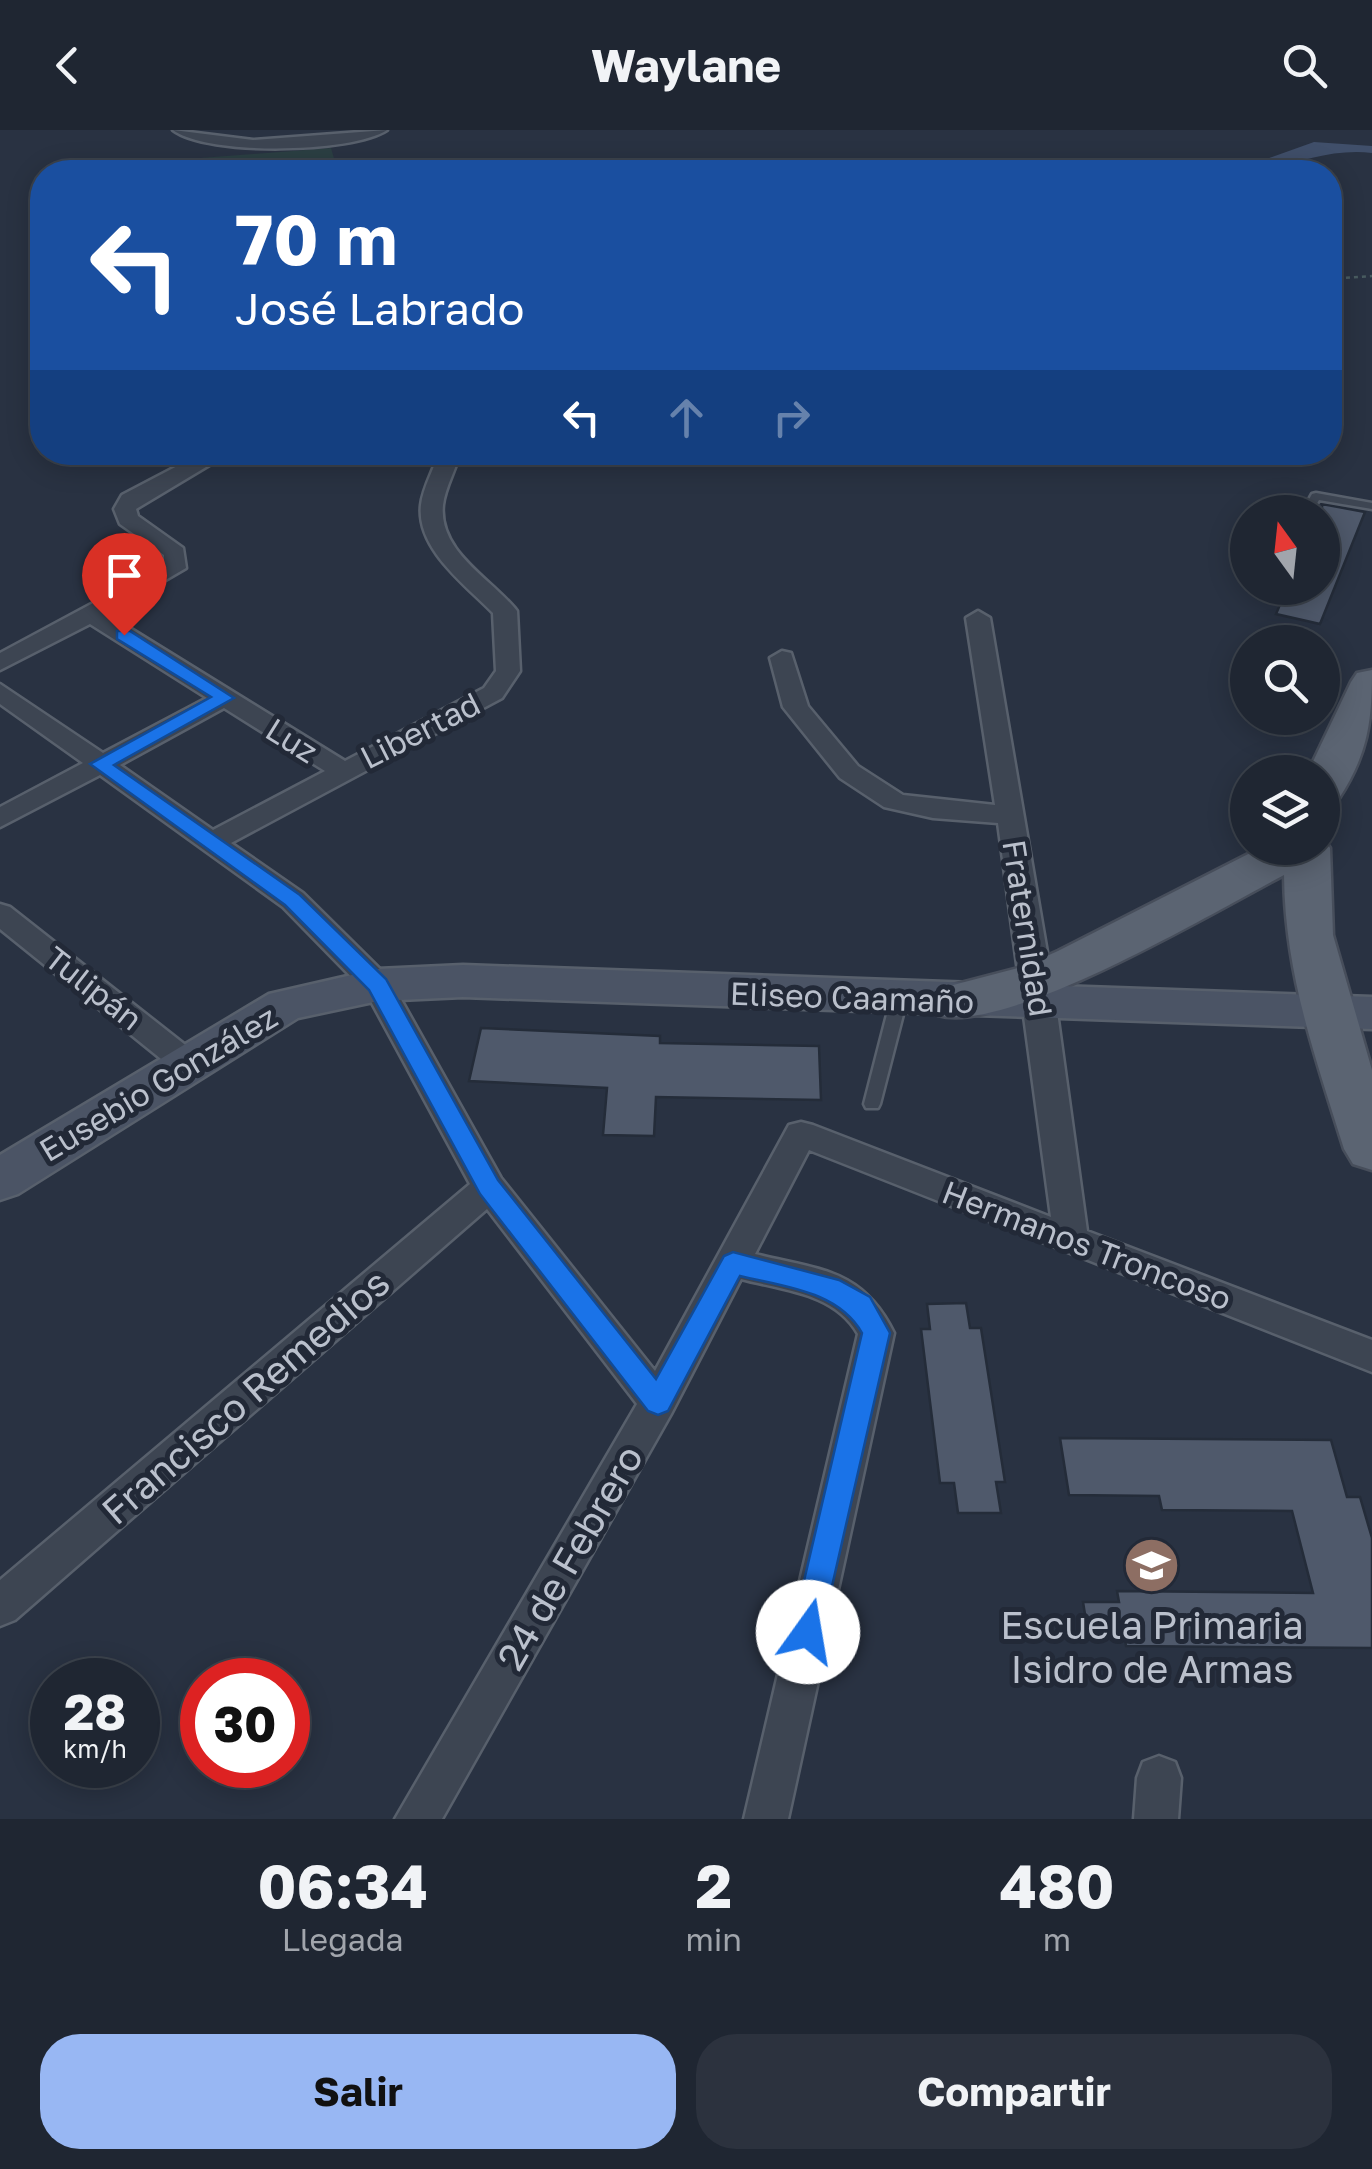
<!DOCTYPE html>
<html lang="es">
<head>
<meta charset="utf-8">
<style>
	body { margin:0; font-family:"Golos Text",sans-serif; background:#2c323e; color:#f1f3f6; height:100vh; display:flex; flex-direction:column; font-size:38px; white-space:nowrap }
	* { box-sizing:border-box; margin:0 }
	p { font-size:32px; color:#a1a5ac }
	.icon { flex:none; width:55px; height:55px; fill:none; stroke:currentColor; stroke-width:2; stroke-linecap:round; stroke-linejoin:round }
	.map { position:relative; height:1689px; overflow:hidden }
	.sheet { display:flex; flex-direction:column; background:#1f2632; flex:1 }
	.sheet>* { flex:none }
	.hud { position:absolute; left:30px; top:30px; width:1312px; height:305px; border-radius:40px; box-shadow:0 5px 25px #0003,0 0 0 2px #3c434d; background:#1a4fa0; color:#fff; overflow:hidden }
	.needle { width:65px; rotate:345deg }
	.buttons { position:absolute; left:1230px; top:365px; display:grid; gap:20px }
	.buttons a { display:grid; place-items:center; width:110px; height:110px; border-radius:50%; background:#1f2632; box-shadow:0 5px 25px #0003,0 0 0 2px #3c434d; font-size:50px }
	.speed { position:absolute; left:30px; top:1528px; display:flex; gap:20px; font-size:50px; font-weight:700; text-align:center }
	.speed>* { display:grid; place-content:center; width:130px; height:130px; border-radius:50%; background:#1f2632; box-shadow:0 5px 25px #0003,0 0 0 2px #3c434d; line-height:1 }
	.speed small { font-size:25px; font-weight:400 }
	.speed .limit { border:15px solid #d22; background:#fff; color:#111 }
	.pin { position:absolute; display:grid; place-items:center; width:85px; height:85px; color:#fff; margin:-102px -42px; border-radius:50% 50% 50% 0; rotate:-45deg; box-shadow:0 0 10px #0007 }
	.pin .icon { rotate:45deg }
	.me { position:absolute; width:110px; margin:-55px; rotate:13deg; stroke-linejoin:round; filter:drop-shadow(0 0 8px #0008) }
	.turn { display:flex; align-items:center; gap:35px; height:210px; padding:0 40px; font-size:45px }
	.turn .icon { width:130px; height:130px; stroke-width:2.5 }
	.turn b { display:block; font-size:70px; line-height:85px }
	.lanes { display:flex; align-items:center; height:95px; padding:0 40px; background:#0003; justify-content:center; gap:50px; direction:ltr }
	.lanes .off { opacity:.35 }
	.eta { display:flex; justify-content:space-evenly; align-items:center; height:170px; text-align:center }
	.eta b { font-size:60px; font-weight:700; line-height:70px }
	.action { display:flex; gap:20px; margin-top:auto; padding:20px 40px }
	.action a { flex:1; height:115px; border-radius:40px; background:#98b7f3; color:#111; font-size:40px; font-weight:700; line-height:115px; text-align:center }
	.action a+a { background:#2c323e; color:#f1f3f6 }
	header { display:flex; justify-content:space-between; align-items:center; height:130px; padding:0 40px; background:#1f2632; font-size:45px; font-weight:700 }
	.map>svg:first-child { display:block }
	.green { fill:#2b3f43 }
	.water { fill:#404f6a }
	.building { fill:#4f596b; stroke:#242c39; stroke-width:2.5 }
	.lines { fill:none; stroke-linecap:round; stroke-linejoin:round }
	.lane-casing { stroke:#58606c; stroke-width:5 }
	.street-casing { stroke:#58606c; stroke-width:5 }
	.secondary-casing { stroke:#58606c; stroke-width:5 }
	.primary-casing { stroke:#474e5b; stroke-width:5 }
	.path { stroke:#495c60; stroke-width:2.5; stroke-dasharray:4 4; stroke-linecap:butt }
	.lane { fill:#3d4552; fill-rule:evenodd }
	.street { fill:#3d4552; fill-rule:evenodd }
	.secondary { fill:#4b5465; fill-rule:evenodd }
	.primary { fill:#5b6472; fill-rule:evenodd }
	.route { fill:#1a73e8; stroke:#114b97; stroke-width:2.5 }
	.labels { text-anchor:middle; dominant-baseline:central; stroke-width:10; stroke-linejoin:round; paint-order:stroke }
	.street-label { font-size:32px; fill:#bac0cc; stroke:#222937 }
	.near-street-label { font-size:38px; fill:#bac0cc; stroke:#222937 }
	.near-poi-label { font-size:38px; fill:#bac0cc; stroke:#222937 }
</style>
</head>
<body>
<header><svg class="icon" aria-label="back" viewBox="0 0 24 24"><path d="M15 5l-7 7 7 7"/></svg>Waylane<svg class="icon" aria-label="search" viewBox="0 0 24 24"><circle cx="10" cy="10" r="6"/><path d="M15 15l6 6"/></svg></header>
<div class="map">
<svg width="1372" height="1689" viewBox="0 0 1372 1689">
	<rect width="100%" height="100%" fill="#293242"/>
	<!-- green -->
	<polygon class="green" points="331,18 338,42 162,42 161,31"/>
	<!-- water -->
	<path class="water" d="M1314 12 1372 16V23C1321 17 1279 43 1230 42Z"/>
	<!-- building -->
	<g class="building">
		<polygon points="1322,374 1365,382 1320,494 1276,484 1287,458 1322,458"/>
		<polygon points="481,898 660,906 660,913 819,916 821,970 656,967 654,1006 603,1005 607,958 469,951"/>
		<polygon points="966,1173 970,1198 981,1198 1005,1352 996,1352 1001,1383 958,1383 954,1353 940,1353 921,1199 930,1199 927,1174"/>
		<polygon points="1060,1308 1331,1310 1347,1367 1360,1367 1372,1408 1372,1518 1126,1516 1124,1503 1088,1503 1083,1472 1119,1472 1117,1461 1313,1463 1292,1381 1162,1380 1159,1366 1069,1365"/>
	</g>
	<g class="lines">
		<defs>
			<g id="lane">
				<polygon points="1316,363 1372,373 1372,379 1319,370 1312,382 1302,382 1312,364"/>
				<polygon points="899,864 907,869 880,974 878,978 866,978 864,974 891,869"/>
			</g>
			<g id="street">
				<path d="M173 0 253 10 387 0C353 23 207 26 173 0Z"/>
				<path d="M204 322H231L136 379 138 386 183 418 186 438 107 484 345 631 484 558 496 541 493 483C466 455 416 419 421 375 423 357 434 340 439 322H460C456 340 445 357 443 375 438 422 492 449 517 481L520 541 502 568 231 713 303 763 389 848 501 1048 655 1241 789 995 801 992 813 995 1051 1087 998 693 933 688 884 677 840 648 783 577 770 528 782 521 791 523 808 576 858 636 903 665 995 675 966 488 978 481 990 488 1056 875 1087 1101 1372 1210V1242L809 1020 755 1124C819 1140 862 1138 894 1203L788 1689H744L858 1204C835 1163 783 1160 741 1149L671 1284 442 1689H395L637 1274 487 1079 15 1490 0 1496V1450L470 1054 366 862 283 777 100 645 0 697V677L83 633 0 574V554L103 623 207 568 90 494 0 540V523L164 435V425L120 394 114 379 122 365ZM224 578 325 641 213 700 120 635Z"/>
				<polygon points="0,774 10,777 198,925 203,933 198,941 176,941 0,799"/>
				<polygon points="1159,1626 1175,1632 1181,1648 1178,1689 1134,1689 1137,1648 1143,1632"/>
			</g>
			<polygon id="secondary" points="463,835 1372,867 1372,899 463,867 378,871 298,888 18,1064 0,1070 0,1025 269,864 378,839"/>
			<g id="primary">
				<path d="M1372 540C1372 592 1368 624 1338 670L1322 674V642H1308L1351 552 1357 543Z"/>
				<path d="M1322 707 1330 718 1333 805 1372 940V1040L1353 1034 1344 1019C1315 926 1285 844 1284 745 1215 781 1008 905 938 885L931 872 938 859 1022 837 1058 821 1260 718H1322Z"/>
			</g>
		</defs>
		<!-- lane casing -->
		<use href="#lane" class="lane-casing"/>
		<!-- street casing -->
		<use href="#street" class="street-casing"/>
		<!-- secondary casing -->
		<use href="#secondary" class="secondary-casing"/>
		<!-- primary casing -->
		<use href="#primary" class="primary-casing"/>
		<!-- path -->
		<polyline class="path" points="1330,149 1372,146"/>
		<!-- lane -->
		<use href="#lane" class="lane"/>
		<!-- street -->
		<use href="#street" class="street"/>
		<!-- secondary -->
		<use href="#secondary" class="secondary"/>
		<!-- primary -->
		<use href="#primary" class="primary"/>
	</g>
	<!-- route -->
	<path class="route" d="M117 501H130L234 568 114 635 300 765 386 849 498 1050 656 1249 724 1126 733 1122 839 1150 870 1167 890 1203 819 1513 808 1517 797 1513 792 1502 862 1203C838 1161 785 1157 740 1146L668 1281 658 1285 648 1281 480 1064 369 860 285 775 90 634 211 567 117 509Z"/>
	<!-- icons -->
	<defs>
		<symbol id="school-disc" viewBox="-11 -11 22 22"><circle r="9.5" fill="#8d6e63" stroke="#222937"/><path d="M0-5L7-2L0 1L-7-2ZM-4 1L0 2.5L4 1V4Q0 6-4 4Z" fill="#fff"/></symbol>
	</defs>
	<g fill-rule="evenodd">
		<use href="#school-disc" x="1120" y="1404" width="63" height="63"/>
	</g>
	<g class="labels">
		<!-- street labels -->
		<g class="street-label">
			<text transform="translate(420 600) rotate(-27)">Libertad</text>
			<text transform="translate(292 610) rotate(32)">Luz</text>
			<text transform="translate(1028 798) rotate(81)">Fraternidad</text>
			<text transform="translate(94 858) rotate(38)">Tulipán</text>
			<text transform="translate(852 867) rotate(2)">Eliseo Caamaño</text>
			<text transform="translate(158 953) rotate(-31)">Eusebio González</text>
			<text transform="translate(1087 1115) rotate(21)">Hermanos Troncoso</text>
		</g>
		<!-- near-street labels -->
		<g class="near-street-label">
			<text transform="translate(245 1266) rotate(-41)">Francisco Remedios</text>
			<text transform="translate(569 1427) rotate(-60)">24 de Febrero</text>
		</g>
		<!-- near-poi labels -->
		<g class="near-poi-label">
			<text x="1152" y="1494">Escuela Primaria<tspan x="1152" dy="44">Isidro de Armas</tspan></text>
		</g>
	</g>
</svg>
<div class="buttons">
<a><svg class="needle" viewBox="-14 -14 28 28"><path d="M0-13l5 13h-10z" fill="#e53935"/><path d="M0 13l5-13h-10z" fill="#a1a5ac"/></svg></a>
<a><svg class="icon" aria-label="search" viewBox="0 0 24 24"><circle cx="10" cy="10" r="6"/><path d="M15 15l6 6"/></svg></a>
<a><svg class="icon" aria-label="layers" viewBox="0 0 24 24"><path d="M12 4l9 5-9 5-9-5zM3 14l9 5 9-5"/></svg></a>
</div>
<div class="speed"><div>28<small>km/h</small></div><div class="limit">30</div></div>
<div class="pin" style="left:124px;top:505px;background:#d93025"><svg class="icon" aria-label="arrive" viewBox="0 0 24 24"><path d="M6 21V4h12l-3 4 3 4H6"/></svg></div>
<svg class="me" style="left:808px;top:1502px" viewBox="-20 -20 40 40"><circle r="19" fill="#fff"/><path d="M0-13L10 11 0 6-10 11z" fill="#1a73e8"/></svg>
<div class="hud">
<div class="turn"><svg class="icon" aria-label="left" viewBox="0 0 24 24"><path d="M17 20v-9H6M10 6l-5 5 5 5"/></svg><div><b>70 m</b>José Labrado</div></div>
<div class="lanes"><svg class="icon" aria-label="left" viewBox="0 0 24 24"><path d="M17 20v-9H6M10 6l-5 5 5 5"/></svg><svg class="icon off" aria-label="ahead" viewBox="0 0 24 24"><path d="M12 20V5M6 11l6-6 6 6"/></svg><svg class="icon off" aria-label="right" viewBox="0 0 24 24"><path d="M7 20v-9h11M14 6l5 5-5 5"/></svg></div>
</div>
</div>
<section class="sheet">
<div class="eta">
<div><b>06:34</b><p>Llegada</p></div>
<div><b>2</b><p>min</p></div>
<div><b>480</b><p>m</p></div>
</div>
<div class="action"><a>Salir</a><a>Compartir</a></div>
</section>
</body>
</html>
